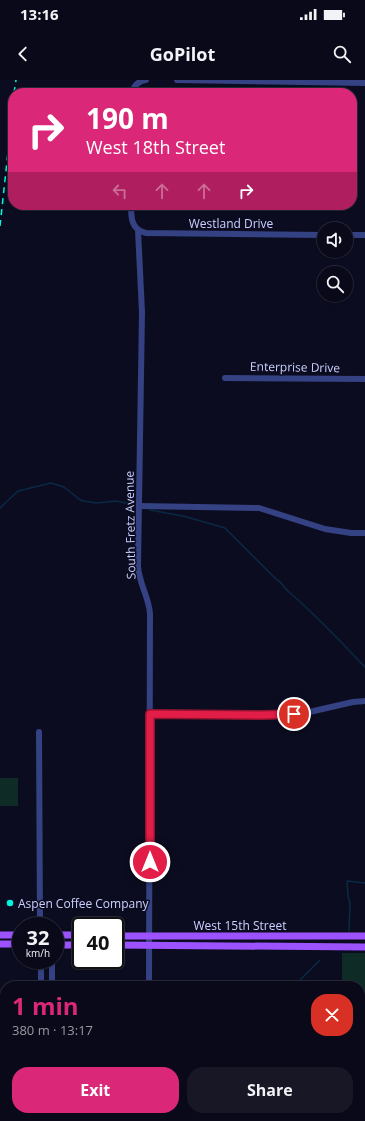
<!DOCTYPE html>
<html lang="en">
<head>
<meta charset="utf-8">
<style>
	body { margin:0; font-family:"Open Sans",sans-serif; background:#171726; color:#f1f3f6; height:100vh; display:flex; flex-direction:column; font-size:15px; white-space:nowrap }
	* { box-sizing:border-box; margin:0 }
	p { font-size:13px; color:#999aa2 }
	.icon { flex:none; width:22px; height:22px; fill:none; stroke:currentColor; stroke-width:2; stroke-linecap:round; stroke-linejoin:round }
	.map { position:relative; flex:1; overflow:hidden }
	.panel { position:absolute; left:0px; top:901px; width:365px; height:140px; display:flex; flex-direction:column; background:#090919; border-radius:16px 16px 0 0; box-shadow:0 1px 3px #0004,0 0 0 1px #292a38 }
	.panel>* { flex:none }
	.banner { position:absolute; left:8px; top:8px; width:349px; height:122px; border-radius:16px; box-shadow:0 1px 3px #0004,0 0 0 1px #292a38; background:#db2777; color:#fff; overflow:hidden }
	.controls { position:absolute; left:317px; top:142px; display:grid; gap:8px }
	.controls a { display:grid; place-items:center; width:36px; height:36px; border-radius:50%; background:#090919; box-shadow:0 1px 3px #0004,0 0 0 1px #292a38; font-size:20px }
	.speed { position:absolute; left:12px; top:837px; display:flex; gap:8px; font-size:20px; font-weight:700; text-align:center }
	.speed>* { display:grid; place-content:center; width:52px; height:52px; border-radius:50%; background:#090919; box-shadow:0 1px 3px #0004,0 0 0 1px #292a38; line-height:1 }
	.speed small { font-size:10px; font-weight:400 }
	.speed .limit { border:2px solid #111; border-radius:6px; background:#fff; color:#111 }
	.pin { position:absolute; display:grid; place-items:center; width:34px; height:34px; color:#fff; margin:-17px; border:2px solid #fff; border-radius:50%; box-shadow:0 1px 4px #0007 }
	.me { position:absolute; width:44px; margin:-22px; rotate:0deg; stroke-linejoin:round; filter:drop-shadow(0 0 3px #0008) }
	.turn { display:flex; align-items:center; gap:14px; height:84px; padding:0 12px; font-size:18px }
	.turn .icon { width:52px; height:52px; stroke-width:2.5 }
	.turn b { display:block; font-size:28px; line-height:34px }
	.lanes { display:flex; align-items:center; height:38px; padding:0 12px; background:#0003; justify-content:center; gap:20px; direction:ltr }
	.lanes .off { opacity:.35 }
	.round { display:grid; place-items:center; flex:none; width:42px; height:42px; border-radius:16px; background:#171726 }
	.head { display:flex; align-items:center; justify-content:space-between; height:68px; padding:0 12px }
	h1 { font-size:24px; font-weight:700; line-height:30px; color:#db2777 }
	.cta { display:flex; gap:8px; margin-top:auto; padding:8px 12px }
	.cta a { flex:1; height:46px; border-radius:16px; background:#db2777; color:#fff; font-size:16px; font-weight:700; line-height:46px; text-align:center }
	.cta a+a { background:#171726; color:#f1f3f6 }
	.status { display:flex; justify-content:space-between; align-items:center; height:28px; padding:0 20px; background:#090919; direction:ltr }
	.status svg { height:11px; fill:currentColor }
	header { display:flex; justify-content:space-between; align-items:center; height:52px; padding:0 12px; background:#090919; font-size:18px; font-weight:700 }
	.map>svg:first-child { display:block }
	.green { fill:#0e2c25 }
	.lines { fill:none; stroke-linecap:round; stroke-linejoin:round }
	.stream { stroke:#082a44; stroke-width:1.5 }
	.minor { stroke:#344183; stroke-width:6 }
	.major { stroke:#9c53ff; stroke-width:7 }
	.rail { stroke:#00f7de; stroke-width:1.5; stroke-dasharray:6 5; stroke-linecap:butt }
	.route-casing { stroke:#92132f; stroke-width:10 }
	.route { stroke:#e11d48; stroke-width:7 }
	.poi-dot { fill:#00f7de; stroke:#0c0c21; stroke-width:1.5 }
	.labels { text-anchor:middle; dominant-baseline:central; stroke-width:3; stroke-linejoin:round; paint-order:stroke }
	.street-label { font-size:12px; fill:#ccd0ff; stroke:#0c0c21 }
	.poi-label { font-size:12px; fill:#ccd0ff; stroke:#0c0c21; text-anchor:start }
</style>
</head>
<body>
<div class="status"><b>13:16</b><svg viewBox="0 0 49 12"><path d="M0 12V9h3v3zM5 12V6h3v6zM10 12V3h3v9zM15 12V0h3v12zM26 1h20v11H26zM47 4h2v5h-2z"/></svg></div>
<header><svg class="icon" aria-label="back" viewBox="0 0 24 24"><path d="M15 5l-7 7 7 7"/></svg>GoPilot<svg class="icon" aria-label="search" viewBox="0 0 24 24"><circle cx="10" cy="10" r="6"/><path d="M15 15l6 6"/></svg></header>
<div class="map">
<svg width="365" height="1041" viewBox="0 0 365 1041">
	<rect width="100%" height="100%" fill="#0c0c21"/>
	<!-- green -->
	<g class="green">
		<rect x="0" y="698" width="18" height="28"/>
		<polygon points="342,873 365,873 365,1041 342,1041 342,1036 360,1036 360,906 342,906"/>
	</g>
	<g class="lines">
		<!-- stream -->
		<g class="stream">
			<polyline points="0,428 18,411 51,403 64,407 79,419 83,421 97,423 116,421 131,424"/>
			<path d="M150 430 183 436 225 448 276 499C282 502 284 508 289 512 316 535 340 561 365 587"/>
			<polyline points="349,851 350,823 348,816 347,801 365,803"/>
			<polyline points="294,906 320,880"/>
			<polyline points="211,1036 211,1041"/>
		</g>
		<!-- minor -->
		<g class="minor">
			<polyline points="177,0 365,3"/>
			<path d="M132 13C134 5 138 1 146 0"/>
			<path d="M131 125C131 137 131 150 146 153L324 155"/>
			<path d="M138 150 142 232 138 486C139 504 149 517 150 534L149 906"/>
			<polyline points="346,155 365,155"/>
			<polyline points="225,298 365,299"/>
			<polyline points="139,426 259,428 325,449 351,453 365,453"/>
			<polyline points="150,634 281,635 305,633 353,622 365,621"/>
			<polyline points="39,652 40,846"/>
			<polyline points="41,880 41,906"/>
			<polyline points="52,880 52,906"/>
			<polyline points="31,1037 64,1036"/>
			<polyline points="70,1041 75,1036"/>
		</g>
		<!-- major -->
		<g class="major">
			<polyline points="0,855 21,855"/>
			<polyline points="55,855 81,855"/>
			<polyline points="115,856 365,856"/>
			<polyline points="0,864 21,864"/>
			<polyline points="55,865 81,865"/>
			<polyline points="115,865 365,867"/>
		</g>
		<!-- rail -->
		<g class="rail">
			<polyline points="14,13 16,0"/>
			<polyline points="0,146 13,26"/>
		</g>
	</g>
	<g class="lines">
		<defs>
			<polyline id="route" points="150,782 150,634 264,635 294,634"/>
		</defs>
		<!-- route casing -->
		<use href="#route" class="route-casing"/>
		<!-- route -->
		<use href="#route" class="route"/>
	</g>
	<!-- markers -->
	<circle class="poi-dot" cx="10" cy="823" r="4"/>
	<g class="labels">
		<!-- street labels -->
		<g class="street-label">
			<text x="231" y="143">Westland Drive</text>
			<text transform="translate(295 287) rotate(1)">Enterprise Drive</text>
			<text transform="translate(130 445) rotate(-91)">South Fretz Avenue</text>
			<text x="240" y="845">West 15th Street</text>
		</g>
		<!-- poi labels -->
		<g class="poi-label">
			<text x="18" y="823">Aspen Coffee Company</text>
		</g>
	</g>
</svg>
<div class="controls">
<a><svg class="icon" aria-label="sound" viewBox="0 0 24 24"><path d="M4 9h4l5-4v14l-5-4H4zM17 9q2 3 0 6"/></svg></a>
<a><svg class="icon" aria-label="search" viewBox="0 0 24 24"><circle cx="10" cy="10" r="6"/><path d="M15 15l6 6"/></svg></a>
</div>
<div class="speed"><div>32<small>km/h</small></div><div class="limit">40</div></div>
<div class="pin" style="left:294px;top:634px;background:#d93025"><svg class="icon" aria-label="arrive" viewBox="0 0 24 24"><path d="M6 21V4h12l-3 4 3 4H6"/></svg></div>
<svg class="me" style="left:150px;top:782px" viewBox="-20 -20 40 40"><circle r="17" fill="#e11d48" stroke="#fff" stroke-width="3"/><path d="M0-11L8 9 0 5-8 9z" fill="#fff"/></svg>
<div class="banner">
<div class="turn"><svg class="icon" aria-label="right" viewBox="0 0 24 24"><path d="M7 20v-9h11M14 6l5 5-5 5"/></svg><div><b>190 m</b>West 18th Street</div></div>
<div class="lanes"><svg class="icon off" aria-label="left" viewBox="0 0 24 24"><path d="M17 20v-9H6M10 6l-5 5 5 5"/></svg><svg class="icon off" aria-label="ahead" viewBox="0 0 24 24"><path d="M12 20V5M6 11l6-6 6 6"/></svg><svg class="icon off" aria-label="ahead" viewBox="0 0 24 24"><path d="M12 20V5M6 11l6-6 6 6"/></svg><svg class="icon" aria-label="right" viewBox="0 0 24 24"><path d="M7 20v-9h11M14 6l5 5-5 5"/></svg></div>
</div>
<section class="panel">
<div class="head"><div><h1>1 min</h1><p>380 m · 13:17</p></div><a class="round" style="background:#d93025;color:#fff"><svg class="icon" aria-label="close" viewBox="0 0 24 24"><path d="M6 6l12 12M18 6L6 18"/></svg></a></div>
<div class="cta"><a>Exit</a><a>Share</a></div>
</section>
</div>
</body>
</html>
